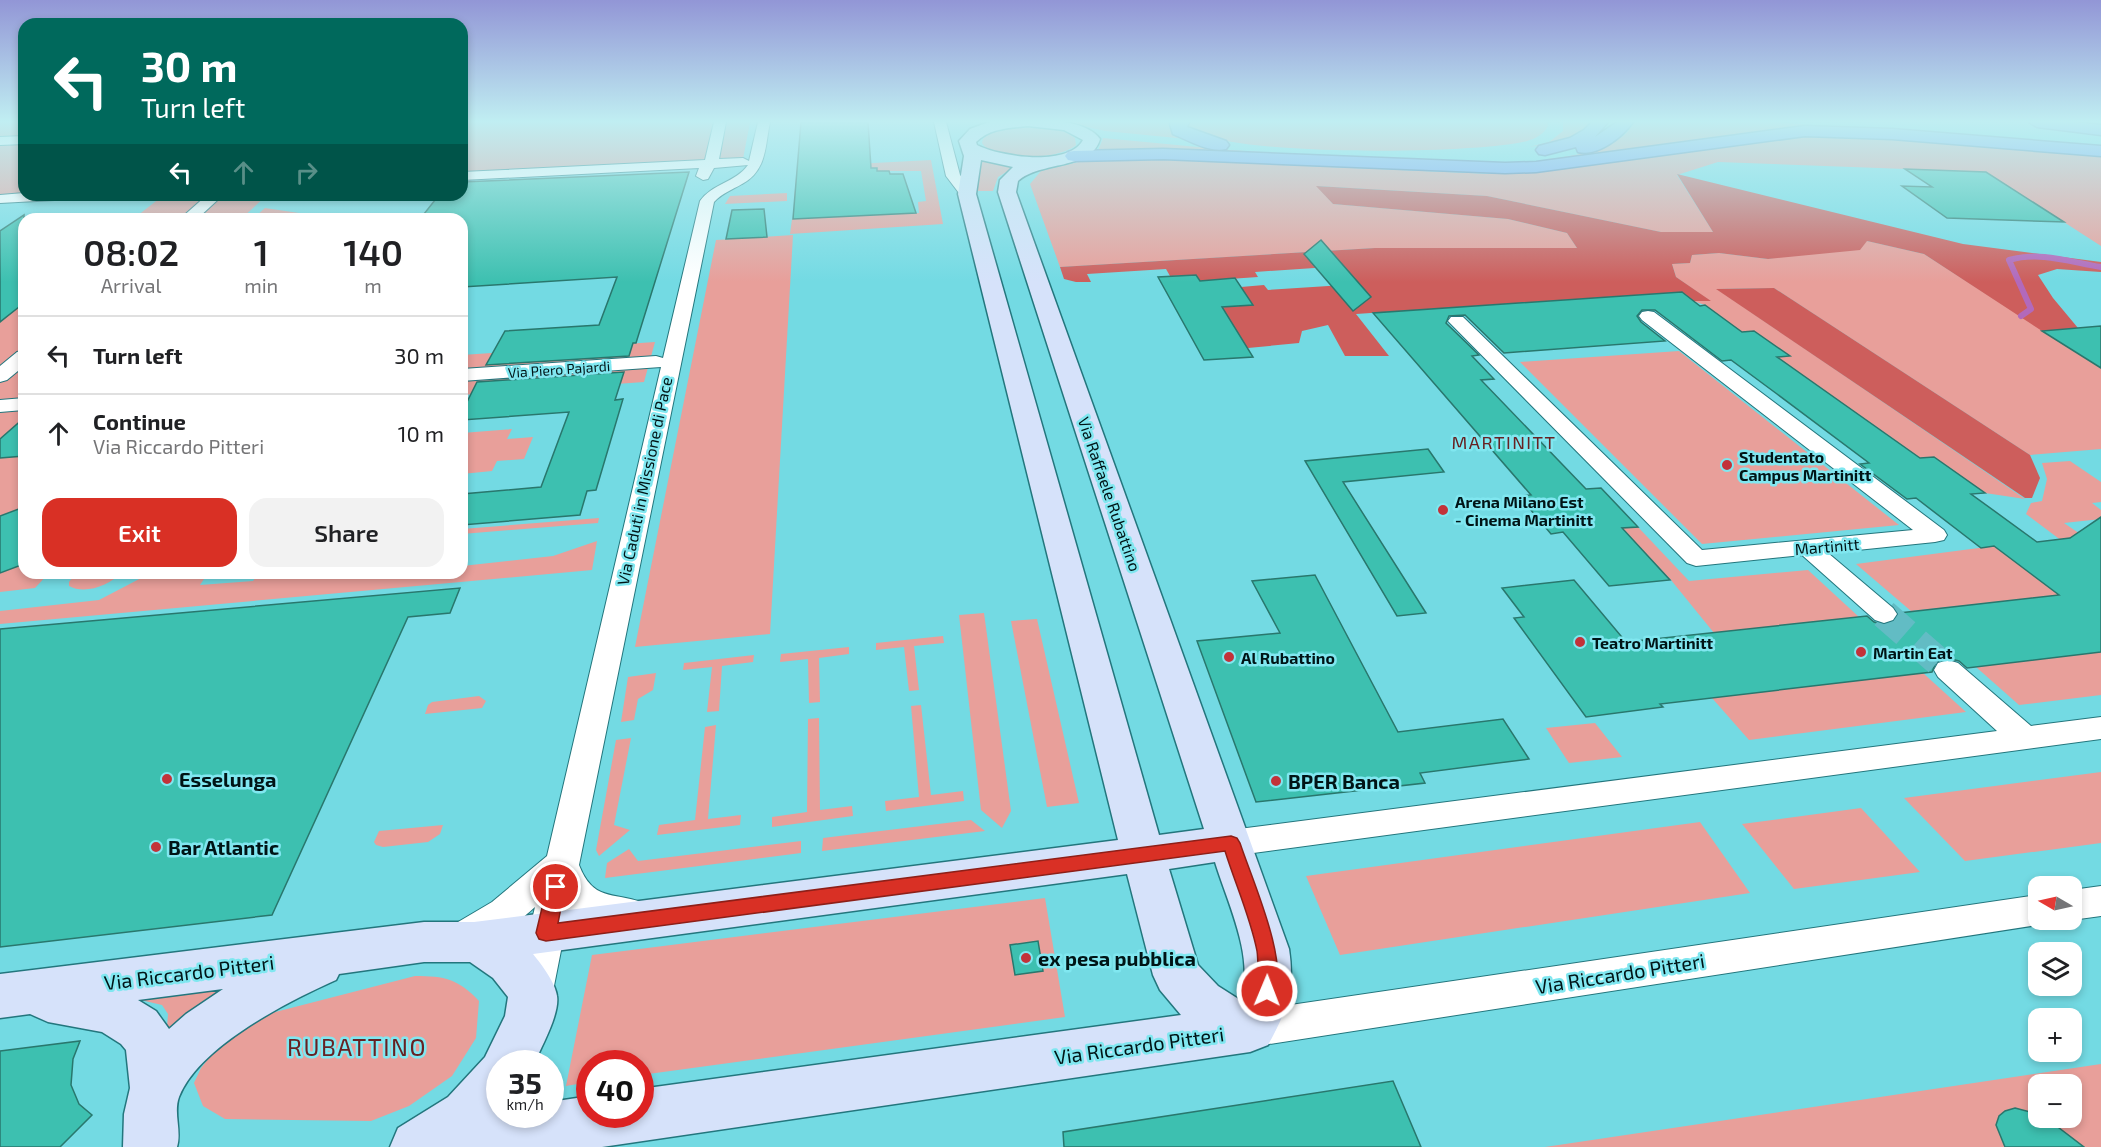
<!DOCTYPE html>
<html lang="en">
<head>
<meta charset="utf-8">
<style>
	body { margin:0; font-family:"Exo 2",sans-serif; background:#f2f2f2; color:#202124; height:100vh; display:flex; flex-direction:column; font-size:22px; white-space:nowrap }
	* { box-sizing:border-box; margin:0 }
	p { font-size:20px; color:#757577 }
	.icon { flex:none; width:33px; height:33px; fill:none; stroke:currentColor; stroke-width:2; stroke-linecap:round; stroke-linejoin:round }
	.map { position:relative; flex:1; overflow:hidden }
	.drawer { position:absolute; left:18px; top:213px; width:450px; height:366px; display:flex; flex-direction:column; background:#fff; border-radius:18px; box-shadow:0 3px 9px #0003 }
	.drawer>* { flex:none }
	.guide { position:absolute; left:18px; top:18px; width:450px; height:183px; border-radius:18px; box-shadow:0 3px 9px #0003; background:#00695c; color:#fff; overflow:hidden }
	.needle { width:39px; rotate:279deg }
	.buttons { position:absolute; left:2028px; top:876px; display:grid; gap:12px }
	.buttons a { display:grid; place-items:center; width:54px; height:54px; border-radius:12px; background:#fff; box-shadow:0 3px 9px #0003; font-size:30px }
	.speed { position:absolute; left:486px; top:1050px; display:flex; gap:12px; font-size:30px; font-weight:700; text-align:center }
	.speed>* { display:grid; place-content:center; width:78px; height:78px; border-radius:50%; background:#fff; box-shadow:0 3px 9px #0003; line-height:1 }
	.speed small { font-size:15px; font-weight:400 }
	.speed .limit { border:9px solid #d22; background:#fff; color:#111 }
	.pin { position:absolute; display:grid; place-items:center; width:51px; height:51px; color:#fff; margin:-26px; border:3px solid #fff; border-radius:50%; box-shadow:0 2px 6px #0007 }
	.me { position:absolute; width:66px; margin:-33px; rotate:1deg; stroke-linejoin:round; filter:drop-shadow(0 0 4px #0008) }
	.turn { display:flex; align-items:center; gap:21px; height:126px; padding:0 24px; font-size:27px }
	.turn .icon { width:78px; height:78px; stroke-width:2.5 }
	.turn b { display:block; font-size:42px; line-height:51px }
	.lanes { display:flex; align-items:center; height:57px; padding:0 24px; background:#0003; justify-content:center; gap:30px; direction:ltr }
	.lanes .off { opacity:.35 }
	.eta { display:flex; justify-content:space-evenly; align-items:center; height:102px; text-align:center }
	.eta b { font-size:36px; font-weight:600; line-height:42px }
	.primary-button { display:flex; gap:12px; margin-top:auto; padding:12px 24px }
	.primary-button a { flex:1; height:69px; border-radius:18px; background:#d93025; color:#fff; font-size:24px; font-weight:600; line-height:69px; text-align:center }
	.primary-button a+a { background:#f2f2f2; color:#202124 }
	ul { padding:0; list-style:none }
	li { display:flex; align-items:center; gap:18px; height:78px; padding:0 24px; border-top:2px solid #e0e0e0 }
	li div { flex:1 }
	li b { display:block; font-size:22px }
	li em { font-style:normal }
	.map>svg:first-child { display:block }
	.green { fill:#e89f9a; fill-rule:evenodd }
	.forest { fill:#cd5e5c }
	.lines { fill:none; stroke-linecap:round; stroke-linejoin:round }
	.stream { stroke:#b269bb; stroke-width:6 }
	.building { fill:#3dc0b0; stroke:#29776d; stroke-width:1.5 }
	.street-tunnel { stroke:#62bcc4; stroke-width:29; stroke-dasharray:29 14; stroke-linecap:butt }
	.street-casing { stroke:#23767d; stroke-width:2 }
	.secondary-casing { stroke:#23767d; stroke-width:3 }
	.highway-casing { stroke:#4c6ea4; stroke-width:3 }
	.street { fill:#fff; fill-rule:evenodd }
	.secondary { fill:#d6e2fa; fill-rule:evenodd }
	.highway { fill:#759ef0; fill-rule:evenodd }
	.route { fill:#d93025; stroke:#8d1f18; stroke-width:1.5 }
	.poi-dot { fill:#c23239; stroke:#80e7f0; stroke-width:2 }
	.labels { text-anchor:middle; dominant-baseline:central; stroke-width:5; stroke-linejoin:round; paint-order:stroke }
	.far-street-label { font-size:14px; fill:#001416; stroke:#80e7f0 }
	.poi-label { font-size:16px; font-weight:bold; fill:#001416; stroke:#80e7f0; text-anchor:start }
	.street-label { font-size:16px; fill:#001416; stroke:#80e7f0 }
	.neighbourhood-label { font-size:18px; letter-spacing:1.5px; fill:#672122; stroke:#80e7f0 }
	.near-poi-label { font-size:20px; font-weight:bold; fill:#001416; stroke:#80e7f0; text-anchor:start }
	.near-street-label { font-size:20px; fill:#001416; stroke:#80e7f0 }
	.near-quarter-label { font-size:24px; letter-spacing:1.5px; fill:#672122; stroke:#80e7f0 }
</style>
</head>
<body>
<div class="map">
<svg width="2101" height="1147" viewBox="0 0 2101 1147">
	<rect width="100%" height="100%" fill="#73dae3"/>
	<!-- green -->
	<g class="green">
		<polygon points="0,122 24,122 24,195 114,195 0,200"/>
		<polygon points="462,122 750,122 743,159 462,178"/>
		<polygon points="1065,122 1174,122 1187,139 1105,131"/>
		<path d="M1190 122H1547L1548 126C1544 134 1535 139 1527 141 1480 154 1218 158 1188 127Z"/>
		<path d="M1563 122H1593C1577 141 1553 143 1529 147L1549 142 1563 131Z"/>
		<path d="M1634 122H1778L1838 128 1753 132 1552 161 1548 159C1575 156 1622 149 1634 122Z"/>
		<path d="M1034 127C1048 128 1063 128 1075 138L1076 145C1059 160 994 163 982 143L983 139C996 127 1017 127 1034 127Z"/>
		<polygon points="1818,135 1870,135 2101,157 2101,246 1986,172 1718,162 1677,175 1713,232 1661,232 1487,196 1317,186 1333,204 1508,219 1567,233 1577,248 1375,248 1060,267 1030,184 1041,171 1099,157 1492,174 1589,165"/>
		<polygon points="1103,138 1230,150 1338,157 1098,151"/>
		<polygon points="931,160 943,224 790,234 792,219 919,213 918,202 926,201 921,171 877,171 877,168 822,170 825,199 794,200 797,167"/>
		<polygon points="983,161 1016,166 998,177 993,191 975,191 976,176"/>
		<polygon points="787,193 787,201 725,204 730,196"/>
		<polygon points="164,195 267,195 241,219 133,219"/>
		<polygon points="265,208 299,213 292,219 258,219 261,216 256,216"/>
		<polygon points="793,235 770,634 635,647 716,240"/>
		<polygon points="1867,241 1924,254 2101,368 2101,449 2030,455 1774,288 1717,289 2025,499 1985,493 1934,457 1920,458 1867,420 1839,422 1777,357 1789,356 1742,332 1705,305 1693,301 1710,301 1676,277 1672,264 1690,263 1692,255 1719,253 1768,259"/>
		<polygon points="24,303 24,426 14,427 0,439 0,321"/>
		<polygon points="655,342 644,382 462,395 462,355"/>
		<polygon points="1679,351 1899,525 1702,544 1520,362"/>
		<polygon points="512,429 507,439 533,437 524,459 497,461 492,471 462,474 462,433"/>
		<polygon points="24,456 24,507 0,516 0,458"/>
		<polygon points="2070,461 2101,482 2101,502 2092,503 2101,510 2101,519 2064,523 2086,538 2062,541 2026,514 2031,503 2042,501 2047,479 2042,463"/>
		<polygon points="599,518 598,523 462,534 462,529"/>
		<polygon points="1638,527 1689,581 1808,570 1859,617 1714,633 1671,580 1622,528"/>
		<polygon points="597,541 592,570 0,624 0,611 99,600 145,576 208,573 200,585 253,581 259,573 339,573 336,579 394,573 462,573 462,566 553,556"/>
		<polygon points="1994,546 2059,595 1911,611 1856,564"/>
		<polygon points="24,564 24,573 49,573 35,588 0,592 0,573"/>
		<path d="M76 573H121C110 585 85 595 69 586V582Z"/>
		<polygon points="984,613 1011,811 1002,828 981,810 959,615"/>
		<polygon points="1037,619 1079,803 1047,807 1011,621"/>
		<polygon points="943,636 944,643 914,646 919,690 909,691 904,647 876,650 876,643"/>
		<polygon points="849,647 849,654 819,658 820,702 809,703 808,659 780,662 781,654"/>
		<polygon points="2101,652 2101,695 2019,705 1976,667"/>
		<polygon points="754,655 753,662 722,666 719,711 707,712 712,667 683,670 684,663"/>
		<polygon points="656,673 653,690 638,699 634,720 621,722 628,677"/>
		<polygon points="1923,673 1966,712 1749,740 1712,698"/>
		<polygon points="479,696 486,701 482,708 425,714 428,705 432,702"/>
		<polygon points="921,705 931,795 963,791 964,801 886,811 885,801 919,797 911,706"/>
		<polygon points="819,718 820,810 852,806 853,816 772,827 772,817 807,812 808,719"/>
		<polygon points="1595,723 1622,757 1569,763 1546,728"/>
		<polygon points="716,725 708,819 741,815 740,825 657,835 659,825 695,820 705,727"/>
		<polygon points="631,738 614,825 630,830 599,856 596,850 616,740"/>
		<polygon points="2101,772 2101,843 1965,861 1904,798"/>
		<polygon points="1861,808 1920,872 1794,889 1742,824"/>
		<polygon points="971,820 985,831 822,851 823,838"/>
		<polygon points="1700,822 1750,893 1340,955 1306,876"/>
		<polygon points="443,825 440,834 428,842 383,847 376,845 374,842 379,831"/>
		<polygon points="801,841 801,853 605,878 607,863 629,849 638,861"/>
		<polygon points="1045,898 1065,1017 641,1075 640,1064 590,1064 589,1082 566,1086 592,955"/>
		<path d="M415 976C445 976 458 979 479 1001L476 1038 452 1076 409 1106 371 1121 225 1119 203 1106 194 1083 201 1068 224 1039 252 1018Z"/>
		<polygon points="250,979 166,1040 168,1014 162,1005 128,997"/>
		<path d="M2101 1064V1147H1545ZM2038 1084H2072V1118H2038Z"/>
	</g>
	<!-- forest -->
	<g class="forest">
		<polygon points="1677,174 1963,244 2101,262 2101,272 2057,269 2038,275 2053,298 2078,328 2042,331 1924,254 1867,241 1860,250 1768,259 1719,253 1692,255 1690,263 1672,264 1676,277 1711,301 1693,301 1681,292 1356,314 1389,356 1345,356 1328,325 1302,331 1299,343 1248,348 1214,308 1253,305 1241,287 1264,285 1268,290 1344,285 1352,275 1344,266 1255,272 1258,277 1200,281 1195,275 1170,276 1166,269 1087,274 1091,282 1076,282 1064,279 1060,267 1375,248 1577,248 1567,233 1508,219 1333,204 1316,186 1487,196 1661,232 1713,232"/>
		<polygon points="1774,288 2030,455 2040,478 2032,498 2025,498 1716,289"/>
	</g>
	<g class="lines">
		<!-- stream -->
		<path class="stream" d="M2021 316 2031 309 2009 260C2040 251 2070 262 2101 267"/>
	</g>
	<!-- building -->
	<g class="building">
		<polygon points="801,122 868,122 871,168 877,168 877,171 889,171 890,174 903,174 916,213 793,219"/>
		<polygon points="1905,169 1986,172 2064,222 1947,218 1902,186 1932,187"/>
		<polygon points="689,172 636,343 633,343 629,356 486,365 505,331 599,325 617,277 462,287 462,219 420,219 439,195 462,195 462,182"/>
		<polygon points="764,209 767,237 726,239 732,210"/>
		<polygon points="24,215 24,303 0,322 0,231"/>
		<polygon points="1321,240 1371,297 1353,311 1304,254"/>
		<polygon points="1196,275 1200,281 1235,278 1253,305 1222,307 1253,357 1204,360 1158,277"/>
		<polygon points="1682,292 1700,306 1705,305 1742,332 1754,331 1790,356 1777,357 1920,458 1934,457 1985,493 1971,494 2037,542 2070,538 2101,517 2101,652 1967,668 1959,661 1947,658 1936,662 1932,672 1660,704 1663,707 1586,717 1514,618 1524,617 1502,588 1574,580 1626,642 1867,616 1874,622 1885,625 1895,621 1899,613 2059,595 1994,546 1981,548 1916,498 1907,499 1860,464 1869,463 1777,394 1731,360 1722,361 1655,310 1642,310 1637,316 1641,322 1665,341 1504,353 1465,315 1449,316 1446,323 1479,355 1472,356 1494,379 1481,380 1586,489 1601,488 1638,527 1622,528 1670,580 1609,586 1563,532 1551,534 1519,496 1531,495 1373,313"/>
		<polygon points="2101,326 2101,368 2042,331"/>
		<polygon points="624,372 615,400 623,399 596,490 587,491 580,515 462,525 462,494 541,487 569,412 462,420 462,412 477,382"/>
		<polygon points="24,418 24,456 0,458 0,439"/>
		<polygon points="1428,449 1444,472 1343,482 1426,613 1397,616 1305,461"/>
		<polygon points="24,507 24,564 0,573 0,516"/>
		<polygon points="1315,575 1398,732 1503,719 1529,759 1420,773 1425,783 1256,802 1197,641 1280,633 1252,581"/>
		<polygon points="460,588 450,613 408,617 272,915 0,947 0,629"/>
		<polygon points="1038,941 1043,971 1015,975 1010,945"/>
		<polygon points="80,1041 73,1059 71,1085 79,1104 92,1115 60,1147 0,1147 0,1051"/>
		<polygon points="1393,1081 1421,1147 1064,1147 1063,1132"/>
		<polygon points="2015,1108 2038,1114 2038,1118 2046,1118 2084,1147 2005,1147 1996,1125 1999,1116 2005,1111"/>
	</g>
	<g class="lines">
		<!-- street-tunnel -->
		<polyline class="street-tunnel" points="1884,614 1948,670"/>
		<defs>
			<g id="street">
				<path d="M714 122H726L719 159 743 158 749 161 758 122H770C765 146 767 171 742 184 732 190 722 193 714 202L579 865C593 901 612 892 641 902L647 913 641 924C620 931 588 924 569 910L552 996 546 1008 533 1013 520 1008 514 996 535 907C522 919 484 950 467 951 463 952 457 948 453 947L448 936 453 925 492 902 547 856 661 367 462 381V369L656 356 663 358 700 201C712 184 736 182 748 165L714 168 708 179 703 180 696 176 699 168 462 180V172L705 160Z"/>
				<polygon points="934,122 946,122 960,175 974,194 972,197 962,197 946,176"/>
				<polygon points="24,136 24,144 0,145 0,137"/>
				<polygon points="24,193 24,195 80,195 73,199 0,203 0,195"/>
				<polygon points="207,195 223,195 197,219 180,219"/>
				<polygon points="1648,311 1654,312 1944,530 1947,535 1944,540 1935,542 1828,553 1893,608 1897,614 1893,620 1884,623 1875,620 1802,555 1696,566 1687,563 1448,321 1451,317 1463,317 1702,550 1913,530 1642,320 1639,316 1642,312"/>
				<polygon points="24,350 24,366 7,380 0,382 0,366 17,352"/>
				<polygon points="24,398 24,410 0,412 0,400"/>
				<polygon points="1948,660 1958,663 2031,726 2101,717 2101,739 1231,856 1219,852 1214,843 1219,834 1231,830 1997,731 1938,677 1934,670 1938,663"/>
				<polygon points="2101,886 2101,916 2072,920 2071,920 2072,890"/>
				<polygon points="2038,895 2038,920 2051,920 2038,925 1250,1047 1236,1042 1231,1029 1236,1016 1250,1011"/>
			</g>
			<path id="secondary" d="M989 122C1019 122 1081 113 1100 139 1092 170 1040 161 1018 181L1016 192 1289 949C1295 989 1287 1011 1268 1045L1250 1052 602 1147H390L398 1128 448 1097 485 1057 505 1016 508 997 493 978 470 962H424L339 974 336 980C289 1001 199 1046 179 1097 173 1113 182 1131 177 1147H123L124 1114 130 1088 126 1050 121 1044 102 1032 48 1022 30 1014 0 1018V974L424 922H474L1118 840 958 194 964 156 959 141 970 129ZM1028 126 1064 130 1083 140C1069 167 1000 157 977 145L976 142C990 128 1010 128 1028 126ZM981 160 1013 167 1000 180 998 192 1204 829 1159 835 976 194ZM1215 862C1227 902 1256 959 1240 1000L1218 986 1198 965 1169 869ZM1127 874 1153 975 1160 990 1181 1015 640 1089V1114H590V1096L550 1102V1114H500V1064H534C541 1047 560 1014 557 996 555 982 542 965 533 954ZM223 989 186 1014 169 1029 156 1011 138 1000Z"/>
			<g id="highway">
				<path d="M1172 122H1189L1187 127 1226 141 1229 145 1226 149C1209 153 1188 140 1173 134L1170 124Z"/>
				<path d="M1592 122H1608L1595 137 1617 122H1633C1622 137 1598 157 1578 152L1576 147 1545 155 1539 154 1536 150 1539 146 1570 138 1584 130Z"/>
				<polygon points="2029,122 2073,122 2101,125 2101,135 2037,127"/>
				<polygon points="1805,126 1892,129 2101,146 2101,156 1892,139 1805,136 1536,172 1505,173 1163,159 1074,161 1068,160 1065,156 1068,152 1074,151 1163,149 1505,163 1536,162"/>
			</g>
		</defs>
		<!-- street casing -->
		<use href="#street" class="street-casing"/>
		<!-- secondary casing -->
		<use href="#secondary" class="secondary-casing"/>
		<!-- highway casing -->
		<use href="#highway" class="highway-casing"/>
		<!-- street -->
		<use href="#street" class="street"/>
		<!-- secondary -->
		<use href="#secondary" class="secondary"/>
		<!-- highway -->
		<use href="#highway" class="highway"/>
	</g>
	<!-- sky -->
	<linearGradient id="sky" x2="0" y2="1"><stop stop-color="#9296d6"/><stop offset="0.43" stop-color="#c0eef2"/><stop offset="1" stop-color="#c0eef2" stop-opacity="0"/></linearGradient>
	<rect width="2101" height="282" fill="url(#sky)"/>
	<!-- route -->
	<path class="route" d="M1231 836 1237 838 1240 843C1252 880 1290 963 1274 998L1267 1000 1260 998C1257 990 1259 963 1257 951 1251 919 1235 883 1225 851L546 941 539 939 536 933 547 887 549 881 556 879 562 881 565 887 558 923Z"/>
	<!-- markers -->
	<g class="poi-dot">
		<circle cx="1727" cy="465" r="6"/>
		<circle cx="1443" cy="510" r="6"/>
		<circle cx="1580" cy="642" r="6"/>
		<circle cx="1861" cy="652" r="6"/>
		<circle cx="1229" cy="657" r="6"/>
		<circle cx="167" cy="779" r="6"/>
		<circle cx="1276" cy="781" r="6"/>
		<circle cx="156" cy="847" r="6"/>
		<circle cx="1026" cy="958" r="6"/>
	</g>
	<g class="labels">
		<!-- far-street labels -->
		<g class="far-street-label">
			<text transform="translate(559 369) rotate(-4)">Via Piero Pajardi</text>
		</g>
		<!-- poi labels -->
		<g class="poi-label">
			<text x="1739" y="456">Studentato<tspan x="1739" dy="18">Campus Martinitt</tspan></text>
			<text x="1455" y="501">Arena Milano Est<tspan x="1455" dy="18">- Cinema Martinitt</tspan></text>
			<text x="1592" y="642">Teatro Martinitt</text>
			<text x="1873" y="652">Martin Eat</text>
			<text x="1241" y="657">Al Rubattino</text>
		</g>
		<!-- street labels -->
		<g class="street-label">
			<text transform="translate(644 481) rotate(-78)">Via Caduti in Missione di Pace</text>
			<text transform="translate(1110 494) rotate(71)">Via Raffaele Rubattino</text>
			<text transform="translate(1827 546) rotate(-5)">Martinitt</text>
		</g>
		<!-- neighbourhood labels -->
		<g class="neighbourhood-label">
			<text x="1504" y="442">MARTINITT</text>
		</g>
		<!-- near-poi labels -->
		<g class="near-poi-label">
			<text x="179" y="779">Esselunga</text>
			<text x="1288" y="781">BPER Banca</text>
			<text x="168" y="847">Bar Atlantic</text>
			<text x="1038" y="958">ex pesa pubblica</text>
		</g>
		<!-- near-street labels -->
		<g class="near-street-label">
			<text transform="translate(189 972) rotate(-7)">Via Riccardo Pitteri</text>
			<text transform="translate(1620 973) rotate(-9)">Via Riccardo Pitteri</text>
			<text transform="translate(1139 1045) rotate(-8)">Via Riccardo Pitteri</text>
		</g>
		<!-- near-quarter labels -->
		<g class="near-quarter-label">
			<text x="357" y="1046">RUBATTINO</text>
		</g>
	</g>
</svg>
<div class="buttons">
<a><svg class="needle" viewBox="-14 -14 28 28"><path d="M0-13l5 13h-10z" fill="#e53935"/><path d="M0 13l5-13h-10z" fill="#757577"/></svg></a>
<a><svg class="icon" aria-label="layers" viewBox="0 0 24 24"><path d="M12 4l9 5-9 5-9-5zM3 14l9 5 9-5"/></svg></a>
<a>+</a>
<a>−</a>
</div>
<div class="speed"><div>35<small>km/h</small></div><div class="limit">40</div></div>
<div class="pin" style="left:556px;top:887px;background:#d93025"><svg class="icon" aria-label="arrive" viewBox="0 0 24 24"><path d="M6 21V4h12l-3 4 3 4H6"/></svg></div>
<svg class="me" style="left:1267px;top:991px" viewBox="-20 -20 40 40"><circle r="17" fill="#d93025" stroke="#fff" stroke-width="3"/><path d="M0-11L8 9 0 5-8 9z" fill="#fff"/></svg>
<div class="guide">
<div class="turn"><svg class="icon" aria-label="left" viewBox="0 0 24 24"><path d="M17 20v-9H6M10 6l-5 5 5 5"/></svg><div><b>30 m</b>Turn left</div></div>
<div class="lanes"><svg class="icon" aria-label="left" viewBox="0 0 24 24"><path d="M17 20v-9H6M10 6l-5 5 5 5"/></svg><svg class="icon off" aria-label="ahead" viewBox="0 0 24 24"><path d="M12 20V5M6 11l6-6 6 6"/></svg><svg class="icon off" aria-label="right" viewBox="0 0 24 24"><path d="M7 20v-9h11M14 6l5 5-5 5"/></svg></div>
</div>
<section class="drawer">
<div class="eta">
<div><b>08:02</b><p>Arrival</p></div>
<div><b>1</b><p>min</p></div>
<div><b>140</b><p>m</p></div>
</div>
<ul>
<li><svg class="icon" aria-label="left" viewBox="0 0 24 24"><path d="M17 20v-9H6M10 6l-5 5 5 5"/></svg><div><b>Turn left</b></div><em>30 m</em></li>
<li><svg class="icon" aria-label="ahead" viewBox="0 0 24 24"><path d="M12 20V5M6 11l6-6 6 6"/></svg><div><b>Continue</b><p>Via Riccardo Pitteri</p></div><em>10 m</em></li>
</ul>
<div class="primary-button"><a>Exit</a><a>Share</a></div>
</section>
</div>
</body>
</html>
